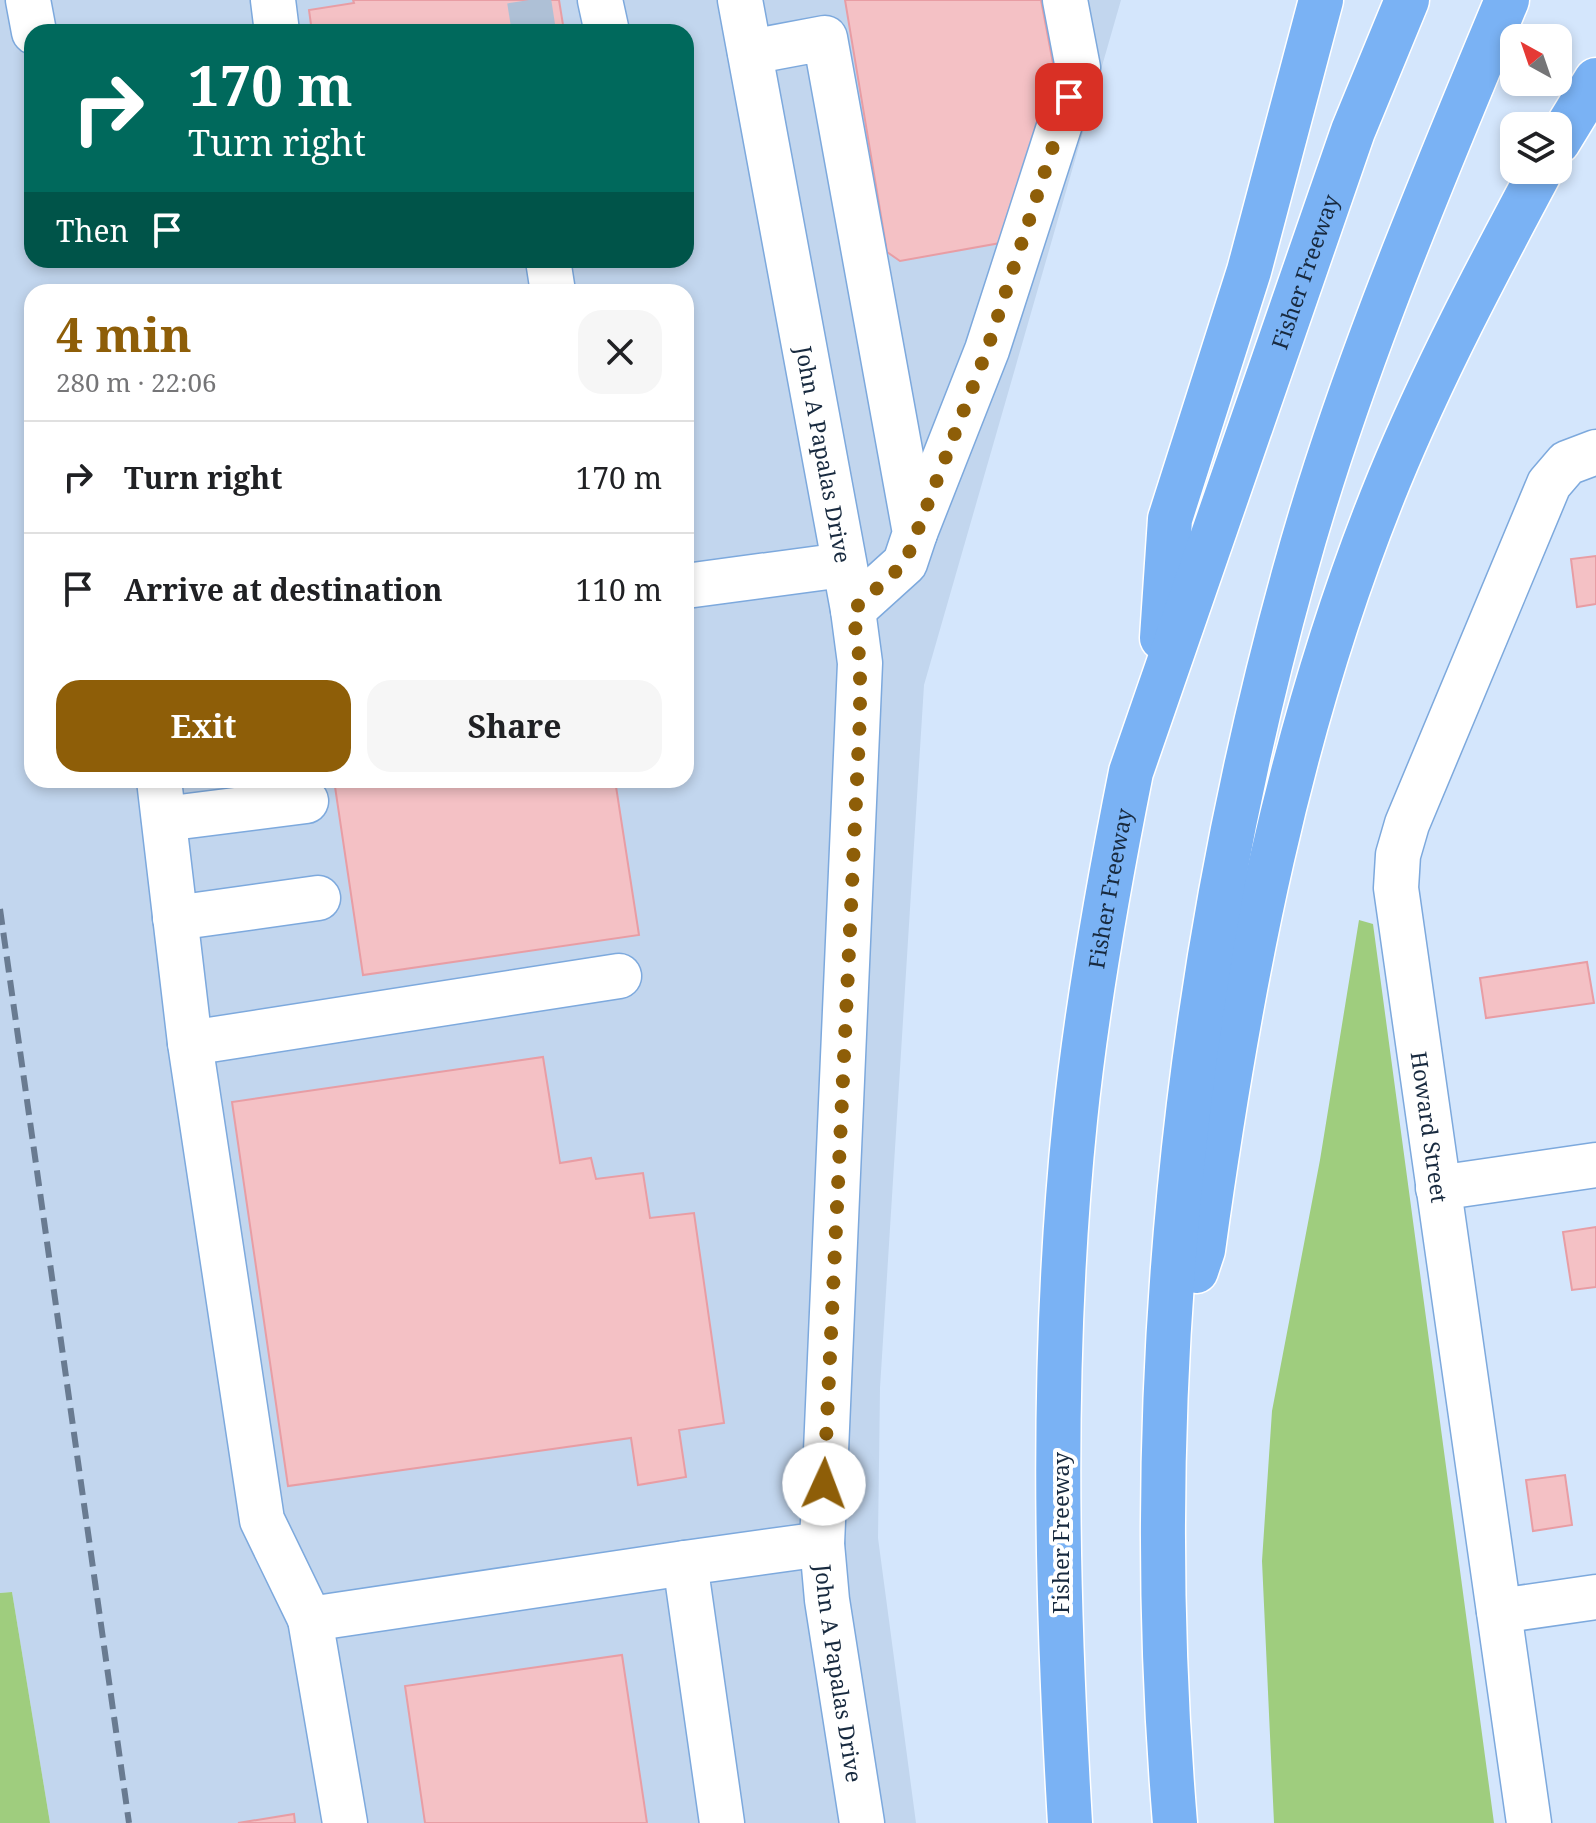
<!DOCTYPE html>
<html lang="en">
<head>
<meta charset="utf-8">
<style>
	body { margin:0; font-family:"Noto Serif",serif; background:#f6f6f6; color:#202124; height:100vh; display:flex; flex-direction:column; font-size:30px; white-space:nowrap }
	* { box-sizing:border-box; margin:0 }
	p { font-size:26px; color:#757577 }
	.icon { flex:none; width:44px; height:44px; fill:none; stroke:currentColor; stroke-width:2; stroke-linecap:round; stroke-linejoin:round }
	.map { position:relative; flex:1; overflow:hidden }
	.panel { position:absolute; left:24px; top:284px; width:670px; height:504px; display:flex; flex-direction:column; background:#fff; border-radius:24px; box-shadow:0 4px 12px #0003 }
	.panel>* { flex:none }
	.guide { position:absolute; left:24px; top:24px; width:670px; height:244px; border-radius:24px; box-shadow:0 4px 12px #0003; background:#00695c; color:#fff; overflow:hidden }
	.needle { width:52px; rotate:320deg }
	.controls { position:absolute; left:1500px; top:24px; display:grid; gap:16px }
	.controls a { display:grid; place-items:center; width:72px; height:72px; border-radius:16px; background:#fff; box-shadow:0 4px 12px #0003; font-size:40px }
	.pin { position:absolute; display:grid; place-items:center; width:68px; height:68px; color:#fff; margin:-34px; border-radius:16px; box-shadow:0 4px 12px #0006 }
	.me { position:absolute; width:88px; margin:-44px; rotate:2deg; stroke-linejoin:round; filter:drop-shadow(0 0 6px #0008) }
	.turn { display:flex; align-items:center; gap:28px; height:168px; padding:0 32px; font-size:36px }
	.turn .icon { width:104px; height:104px; stroke-width:2.5 }
	.turn b { display:block; font-size:56px; line-height:68px }
	.then { display:flex; align-items:center; height:76px; padding:0 32px; background:#0003; gap:16px; font-size:30px }
	.round { display:grid; place-items:center; flex:none; width:84px; height:84px; border-radius:24px; background:#f6f6f6 }
	.overview { display:flex; align-items:center; justify-content:space-between; height:136px; padding:0 32px }
	h1 { font-size:48px; font-weight:700; line-height:60px; color:#8e5e08 }
	.cta { display:flex; gap:16px; margin-top:auto; padding:16px 32px }
	.cta a { flex:1; height:92px; border-radius:24px; background:#8e5e08; color:#fff; font-size:32px; font-weight:700; line-height:92px; text-align:center }
	.cta a+a { background:#f6f6f6; color:#202124 }
	ul { padding:0; list-style:none }
	li { display:flex; align-items:center; gap:24px; height:112px; padding:0 32px; border-top:2px solid #e0e0e0 }
	li div { flex:1 }
	li b { display:block; font-size:30px }
	li em { font-style:normal }
	.map>svg:first-child { display:block }
	.built { fill:#c2d6ee; fill-rule:evenodd }
	.green { fill:#9fcd7e }
	.building { fill:#f4c1c5; stroke:#e89da4; stroke-width:2 }
	.lines { fill:none; stroke-linecap:round; stroke-linejoin:round }
	.minor-tunnel { stroke:#aec0d6; stroke-width:44; stroke-dasharray:44 22; stroke-linecap:butt }
	.minor-casing { stroke:#7da9dd; stroke-width:47 }
	.highway-casing { stroke:#fff; stroke-width:47 }
	.minor { stroke:#fff; stroke-width:44 }
	.highway { stroke:#7ab2f4; stroke-width:44 }
	.rail { stroke:#697b91; stroke-width:6; stroke-dasharray:16 8; stroke-linecap:butt }
	.route { stroke:#8e5e08; stroke-width:14; stroke-dasharray:0 25.2 }
	.labels { text-anchor:middle; dominant-baseline:central; stroke-width:8; stroke-linejoin:round; paint-order:stroke }
	.street-label { font-size:22px; fill:#182a3f; stroke:#fff }
</style>
</head>
<body>
<div class="map">
<svg width="1596" height="1823" viewBox="0 0 1596 1823">
	<rect width="100%" height="100%" fill="#d4e6fc"/>
	<!-- built -->
	<path class="built" d="M0 0H1121L924 685 880 1388 878 1538 916 1823H50L12 1592 0 1593ZM32 32H686V260H32ZM32 292H686V780H32Z"/>
	<!-- green -->
	<g class="green">
		<polygon points="1359,920 1373,924 1494,1823 1274,1823 1262,1561 1272,1411 1320,1160"/>
		<polygon points="12,1592 50,1823 0,1823 0,1593"/>
	</g>
	<!-- building -->
	<g class="building">
		<polygon points="353,0 559,0 564,31 312,32 309,10 354,3"/>
		<polygon points="845,0 1041,0 1056,79 1000,243 900,261 887,252"/>
		<polygon points="1596,556 1596,604 1577,607 1571,559"/>
		<polygon points="334,780 615,780 639,935 363,975"/>
		<polygon points="1587,962 1594,1003 1486,1018 1480,978"/>
		<polygon points="543,1057 560,1163 591,1158 596,1179 643,1173 650,1218 694,1213 724,1423 679,1430 686,1477 638,1485 631,1438 288,1486 232,1102"/>
		<polygon points="1596,1227 1596,1287 1572,1290 1563,1232"/>
		<polygon points="1565,1475 1572,1525 1533,1531 1526,1480"/>
		<polygon points="622,1655 647,1823 425,1823 405,1686"/>
		<polygon points="294,1814 295,1823 238,1823"/>
	</g>
	<g class="lines">
		<!-- minor-tunnel -->
		<polyline class="minor-tunnel" points="529,0 534,32"/>
		<defs>
			<g id="minor">
				<polyline points="28,0 34,32"/>
				<polyline points="273,0 277,32"/>
				<polyline points="600,0 607,32"/>
				<path id="s1" d="M740 0 853 610 860 663 822 1544 827 1600 862 1823"/>
				<polyline points="750,52 825,38 915,533 905,563 853,610"/>
				<polyline points="548,260 553,292"/>
				<polyline points="915,533 987,350 1078,68 1065,0"/>
				<polyline points="686,586 843,565"/>
				<polyline points="159,780 190,1043 619,976"/>
				<polyline points="164,819 306,801"/>
				<polyline points="175,918 318,898"/>
				<polyline points="190,1043 262,1520 310,1619"/>
				<polyline points="1438,1188 1596,1165"/>
				<polyline points="1499,1611 1596,1597"/>
				<polyline points="345,1823 310,1619 685,1563"/>
				<polyline points="722,1823 685,1563 822,1544"/>
				<polyline points="1529,1823 1396,888 1398,855 1407,824 1549,484 1567,463 1596,452"/>
			</g>
			<g id="highway">
				<polyline points="1558,142 1596,80"/>
				<polyline points="1162,638 1170,519 1249,271 1321,0"/>
				<path d="M1196 1271 1203 1250C1239 989 1289 724 1389 480 1433 373 1487 271 1541 170"/>
				<path id="s2" d="M1070 1823C1056 1589 1051 1353 1075 1120 1087 1003 1108 887 1131 772L1353 131 1407 0"/>
				<path d="M1175 1823C1140 1405 1182 977 1294 574 1348 377 1429 188 1507 0"/>
			</g>
		</defs>
		<!-- minor casing -->
		<use href="#minor" class="minor-casing"/>
		<!-- highway casing -->
		<use href="#highway" class="highway-casing"/>
		<!-- minor -->
		<use href="#minor" class="minor"/>
		<!-- highway -->
		<use href="#highway" class="highway"/>
		<!-- rail -->
		<polyline class="rail" points="0,909 129,1823"/>
	</g>
	<g class="lines">
		<!-- route -->
		<polyline class="route" points="824,1484 860,716 860,663 853,610 905,563 987,350 1069,97"/>
	</g>
	<g class="labels">
		<!-- street labels -->
		<g class="street-label">
			<text stroke="none"><textPath href="#s2" startOffset="1586">Fisher Freeway</textPath></text>
			<text stroke="none"><textPath href="#s1" startOffset="462">John A Papalas Drive</textPath></text>
			<text stroke="none"><textPath href="#s2" startOffset="938">Fisher Freeway</textPath></text>
			<text transform="translate(1430 1127) rotate(82)">Howard Street</text>
			<text transform="translate(1060 1533) rotate(-90)">Fisher Freeway</text>
			<text stroke="none"><textPath href="#s1" startOffset="1686">John A Papalas Drive</textPath></text>
		</g>
	</g>
</svg>
<div class="controls">
<a><svg class="needle" viewBox="-14 -14 28 28"><path d="M0-13l5 13h-10z" fill="#e53935"/><path d="M0 13l5-13h-10z" fill="#757577"/></svg></a>
<a><svg class="icon" aria-label="layers" viewBox="0 0 24 24"><path d="M12 4l9 5-9 5-9-5zM3 14l9 5 9-5"/></svg></a>
</div>
<div class="pin" style="left:1069px;top:97px;background:#d93025"><svg class="icon" aria-label="arrive" viewBox="0 0 24 24"><path d="M6 21V4h12l-3 4 3 4H6"/></svg></div>
<svg class="me" style="left:824px;top:1484px" viewBox="-20 -20 40 40"><circle r="19" fill="#fff"/><path d="M0-13L10 11 0 6-10 11z" fill="#8e5e08"/></svg>
<div class="guide">
<div class="turn"><svg class="icon" aria-label="right" viewBox="0 0 24 24"><path d="M7 20v-9h11M14 6l5 5-5 5"/></svg><div><b>170 m</b>Turn right</div></div>
<div class="then">Then<svg class="icon" aria-label="arrive" viewBox="0 0 24 24"><path d="M6 21V4h12l-3 4 3 4H6"/></svg></div>
</div>
<section class="panel">
<div class="overview"><div><h1>4 min</h1><p>280 m · 22:06</p></div><a class="round"><svg class="icon" aria-label="close" viewBox="0 0 24 24"><path d="M6 6l12 12M18 6L6 18"/></svg></a></div>
<ul>
<li><svg class="icon" aria-label="right" viewBox="0 0 24 24"><path d="M7 20v-9h11M14 6l5 5-5 5"/></svg><div><b>Turn right</b></div><em>170 m</em></li>
<li><svg class="icon" aria-label="arrive" viewBox="0 0 24 24"><path d="M6 21V4h12l-3 4 3 4H6"/></svg><div><b>Arrive at destination</b></div><em>110 m</em></li>
</ul>
<div class="cta"><a>Exit</a><a>Share</a></div>
</section>
</div>
</body>
</html>
